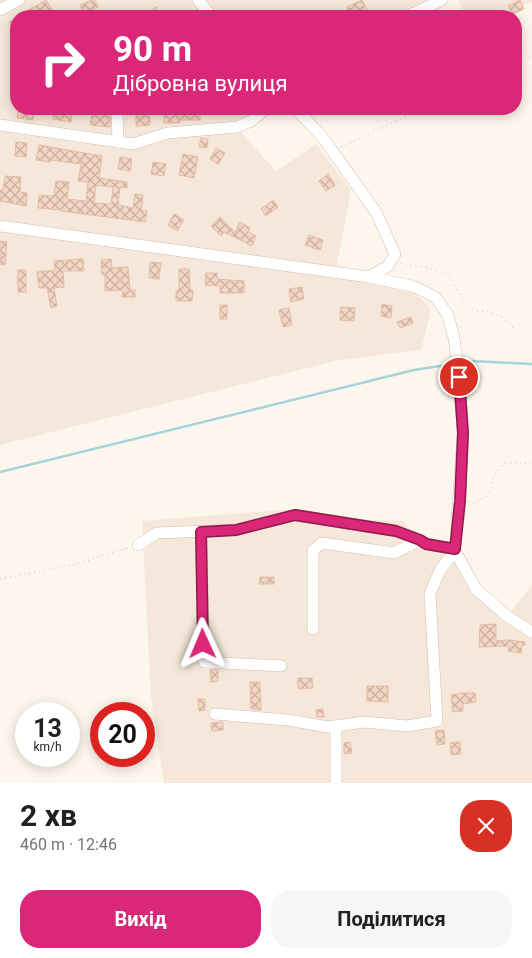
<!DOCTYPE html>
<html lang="uk">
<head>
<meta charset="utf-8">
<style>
	body { margin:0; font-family:Roboto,sans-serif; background:#f6f6f6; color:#202124; height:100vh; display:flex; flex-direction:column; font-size:19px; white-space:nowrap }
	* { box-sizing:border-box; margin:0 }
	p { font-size:16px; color:#757577 }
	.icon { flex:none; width:28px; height:28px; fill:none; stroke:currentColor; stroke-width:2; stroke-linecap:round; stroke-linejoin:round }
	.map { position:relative; height:783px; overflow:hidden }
	.details { display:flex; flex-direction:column; background:#fff; flex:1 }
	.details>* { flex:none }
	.guide { position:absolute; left:10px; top:10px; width:512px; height:105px; border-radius:20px; box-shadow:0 2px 12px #0003; background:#db2777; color:#fff; overflow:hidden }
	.speed { position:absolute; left:15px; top:702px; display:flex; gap:10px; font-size:25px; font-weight:700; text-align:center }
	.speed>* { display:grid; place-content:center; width:65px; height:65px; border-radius:50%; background:#fff; box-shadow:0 2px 12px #0003; line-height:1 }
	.speed small { font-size:12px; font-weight:400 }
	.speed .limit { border:8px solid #d22; background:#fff; color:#111 }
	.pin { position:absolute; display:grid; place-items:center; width:42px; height:42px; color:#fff; margin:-21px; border:2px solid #fff; border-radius:50%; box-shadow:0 1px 5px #0007 }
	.me { position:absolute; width:55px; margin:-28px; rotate:359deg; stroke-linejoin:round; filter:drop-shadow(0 0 4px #0008) }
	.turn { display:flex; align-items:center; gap:18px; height:105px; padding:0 20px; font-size:22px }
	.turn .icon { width:65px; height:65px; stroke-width:2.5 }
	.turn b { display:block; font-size:35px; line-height:42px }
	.round { display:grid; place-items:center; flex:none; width:52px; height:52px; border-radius:20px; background:#f6f6f6 }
	.overview { display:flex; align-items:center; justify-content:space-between; height:85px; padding:0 20px }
	h1 { font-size:30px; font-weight:700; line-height:38px }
	.button { display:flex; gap:10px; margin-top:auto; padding:10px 20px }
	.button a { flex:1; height:58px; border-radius:20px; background:#db2777; color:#fff; font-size:20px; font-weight:700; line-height:58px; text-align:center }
	.button a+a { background:#f6f6f6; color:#202124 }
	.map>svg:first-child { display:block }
	.residential { fill:#f5e8da }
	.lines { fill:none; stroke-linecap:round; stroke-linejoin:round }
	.stream { stroke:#a5d3da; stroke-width:2.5 }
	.building { fill:url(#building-cross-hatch); stroke:#e6bba3; fill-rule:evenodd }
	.minor-casing { stroke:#d1beb0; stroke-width:12 }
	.path { stroke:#d9b8a5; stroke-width:1; stroke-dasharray:1 4; stroke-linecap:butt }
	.minor { stroke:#fff; stroke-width:11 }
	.route-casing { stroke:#8e194d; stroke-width:12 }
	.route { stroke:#db2777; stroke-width:9 }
</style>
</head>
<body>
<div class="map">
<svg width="532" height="783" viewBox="0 0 532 783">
	<defs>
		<pattern id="building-cross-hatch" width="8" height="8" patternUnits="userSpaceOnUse" patternTransform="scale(1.25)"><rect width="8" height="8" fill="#f3d5c3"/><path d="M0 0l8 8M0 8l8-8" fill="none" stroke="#cab0a1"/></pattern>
	</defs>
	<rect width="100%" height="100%" fill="#fdf6ec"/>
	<!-- residential -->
	<g class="residential">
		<polygon points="0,0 439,0 405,16 16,16 16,109 260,109 237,128 276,171 316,144 351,190 335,276 409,290 422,299 431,310 421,350 339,360 0,445"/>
		<polygon points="458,0 532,0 532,2 500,16 466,16"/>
		<polygon points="295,509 333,518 403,521 421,544 455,551 476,589 508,615 532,585 532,783 164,783 151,698 142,521"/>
	</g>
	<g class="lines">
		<!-- stream -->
		<g class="stream">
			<polyline points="461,363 472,361 532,364"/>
			<polyline points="0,472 414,370 453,364"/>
		</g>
	</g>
	<!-- building -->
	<g class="building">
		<polygon points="46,0 56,16 18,16 36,6"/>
		<polygon points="92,0 95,0 98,7 83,13 80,5"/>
		<polygon points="362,0 368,12 359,16 351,16 347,7"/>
		<polygon points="520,0 524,9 513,14 508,6"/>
		<polygon points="156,7 163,16 143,16"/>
		<polygon points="16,18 16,35 9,22"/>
		<polygon points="18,109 34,109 33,120 17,118"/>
		<polygon points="54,109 72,111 71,122 53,119"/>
		<polygon points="164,109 200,109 200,120 180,120 180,123 164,123"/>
		<polygon points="136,111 150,111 150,125 136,126"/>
		<polygon points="92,113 110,115 110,127 90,125"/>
		<polygon points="201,138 208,139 207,148 199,147"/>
		<polygon points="16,142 27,143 26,157 15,156"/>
		<path d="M39 145 102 156 99 178 127 182V188L120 187 118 205 133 208 135 194 143 195 141 210 147 211 145 222 61 211V210L38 208 39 195 54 196 56 181 69 182 67 199 86 201 88 182 78 181 81 164 51 160 50 162 36 160ZM96 185 113 187 111 204 94 203Z"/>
		<polygon points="216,148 225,153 218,164 210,159"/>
		<polygon points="183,154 198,157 194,178 179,175"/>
		<polygon points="120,157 132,159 130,171 118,169"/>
		<polygon points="153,162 166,164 164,176 151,174"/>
		<polygon points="328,174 335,185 326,191 319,181"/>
		<polygon points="5,176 21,177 20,192 27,193 26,206 0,201 0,190 3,190"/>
		<polygon points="273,200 278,207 266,216 261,209"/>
		<polygon points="174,214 184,220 177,231 168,225"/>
		<polygon points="220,217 235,232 240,222 250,228 248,232 256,236 252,246 224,232 221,236 211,226"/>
		<polygon points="309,235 323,240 320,250 305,245"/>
		<polygon points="0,241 7,242 5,265 0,264"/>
		<polygon points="83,259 84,271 63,271 64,287 54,288 57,306 51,308 47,288 39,288 37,272 55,270 54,261"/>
		<polygon points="111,259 112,268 128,267 130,290 135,290 135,297 122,297 123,290 105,291 105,275 102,275 101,260"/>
		<polygon points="150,262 161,263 159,279 149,278"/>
		<polygon points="179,269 189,269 190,290 193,290 192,301 176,301 176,290 179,290"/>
		<rect x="18" y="270" width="8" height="22"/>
		<polygon points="206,273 217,273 217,279 244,281 244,293 220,293 220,286 205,285"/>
		<polygon points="302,287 304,299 291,302 289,289"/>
		<polygon points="382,304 392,306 391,318 381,316"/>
		<rect x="220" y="305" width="7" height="14"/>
		<polygon points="341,307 355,308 354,321 340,320"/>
		<polygon points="289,308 292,325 283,327 279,310"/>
		<polygon points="411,317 413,323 400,328 397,322"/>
		<polygon points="260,577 274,577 274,584 259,584"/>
		<polygon points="496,624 496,641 509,640 525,642 525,645 522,645 521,653 508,651 509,646 479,647 480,625"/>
		<polygon points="210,670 218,670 218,681 211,682"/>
		<polygon points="298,678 312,678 313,688 298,689"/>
		<polygon points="250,682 260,682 261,710 251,709"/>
		<polygon points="367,686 388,686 388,702 367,701"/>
		<polygon points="462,693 475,693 476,702 463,704 463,711 453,712 451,695"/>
		<polygon points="198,699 205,699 205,710 199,711"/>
		<polygon points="323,709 324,717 317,717 316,710"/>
		<polygon points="223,722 223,730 212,731 211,723"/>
		<polygon points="444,730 445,744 437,745 435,731"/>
		<polygon points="350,742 352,753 344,754 344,743"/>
		<polygon points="460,742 461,754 451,755 450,743"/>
	</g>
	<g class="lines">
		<defs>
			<g id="minor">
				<polyline points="198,0 211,16"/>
				<polyline points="0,10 19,0"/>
				<polyline points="408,16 442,0"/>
				<polyline points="117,109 118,142"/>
				<polyline points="296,109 323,138 376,212 395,254 388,266 369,277"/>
				<polyline points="0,125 133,144 168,133 237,127 251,121 266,109"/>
				<polyline points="0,226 369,277 412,286 426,292 435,297 448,315 454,338 459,377 463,433 455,551 476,589 507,616 532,632"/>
				<polyline points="201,532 204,662 281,666"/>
				<polyline points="138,545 157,533 236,530 295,515 396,531 420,540 427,544 455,549"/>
				<polyline points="313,629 313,550 322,543 394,553 420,540"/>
				<polyline points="215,714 288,720 328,727 364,722 408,726 437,721 430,594 440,570 455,551"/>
				<polyline points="336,783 336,726"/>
			</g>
		</defs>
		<!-- minor casing -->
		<use href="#minor" class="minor-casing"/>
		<!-- path -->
		<g class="path">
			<polyline points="516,64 532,56"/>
			<polyline points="341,147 422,109"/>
			<path d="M401 263C415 267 435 267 446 275 458 284 460 301 473 309 476 311 480 311 484 311 497 314 505 318 513 328"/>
			<polyline points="468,502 475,503 488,496 494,476 504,463 532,463"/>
			<polyline points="0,579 80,563 128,548"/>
		</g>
		<!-- minor -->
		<use href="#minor" class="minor"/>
	</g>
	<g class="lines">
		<defs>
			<polyline id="route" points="203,644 201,532 236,530 295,515 396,531 420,540 426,544 455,549 460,501 463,433 459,377"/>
		</defs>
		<!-- route casing -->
		<use href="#route" class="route-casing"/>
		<!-- route -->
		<use href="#route" class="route"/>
	</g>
</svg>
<div class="speed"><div>13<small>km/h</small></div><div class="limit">20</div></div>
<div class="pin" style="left:459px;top:377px;background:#d93025"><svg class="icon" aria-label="arrive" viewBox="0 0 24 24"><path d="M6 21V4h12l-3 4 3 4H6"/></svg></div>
<svg class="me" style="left:203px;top:644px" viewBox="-20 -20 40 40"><path d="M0-17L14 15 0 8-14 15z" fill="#db2777" stroke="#fff" stroke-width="4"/></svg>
<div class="guide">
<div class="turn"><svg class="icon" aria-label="right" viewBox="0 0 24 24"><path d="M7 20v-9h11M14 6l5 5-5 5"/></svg><div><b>90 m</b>Дібровна вулиця</div></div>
</div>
</div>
<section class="details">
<div class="overview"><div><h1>2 хв</h1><p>460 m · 12:46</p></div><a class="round" style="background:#d93025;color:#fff"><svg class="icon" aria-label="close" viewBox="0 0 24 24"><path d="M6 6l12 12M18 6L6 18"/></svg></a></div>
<div class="button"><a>Вихід</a><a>Поділитися</a></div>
</section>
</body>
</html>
